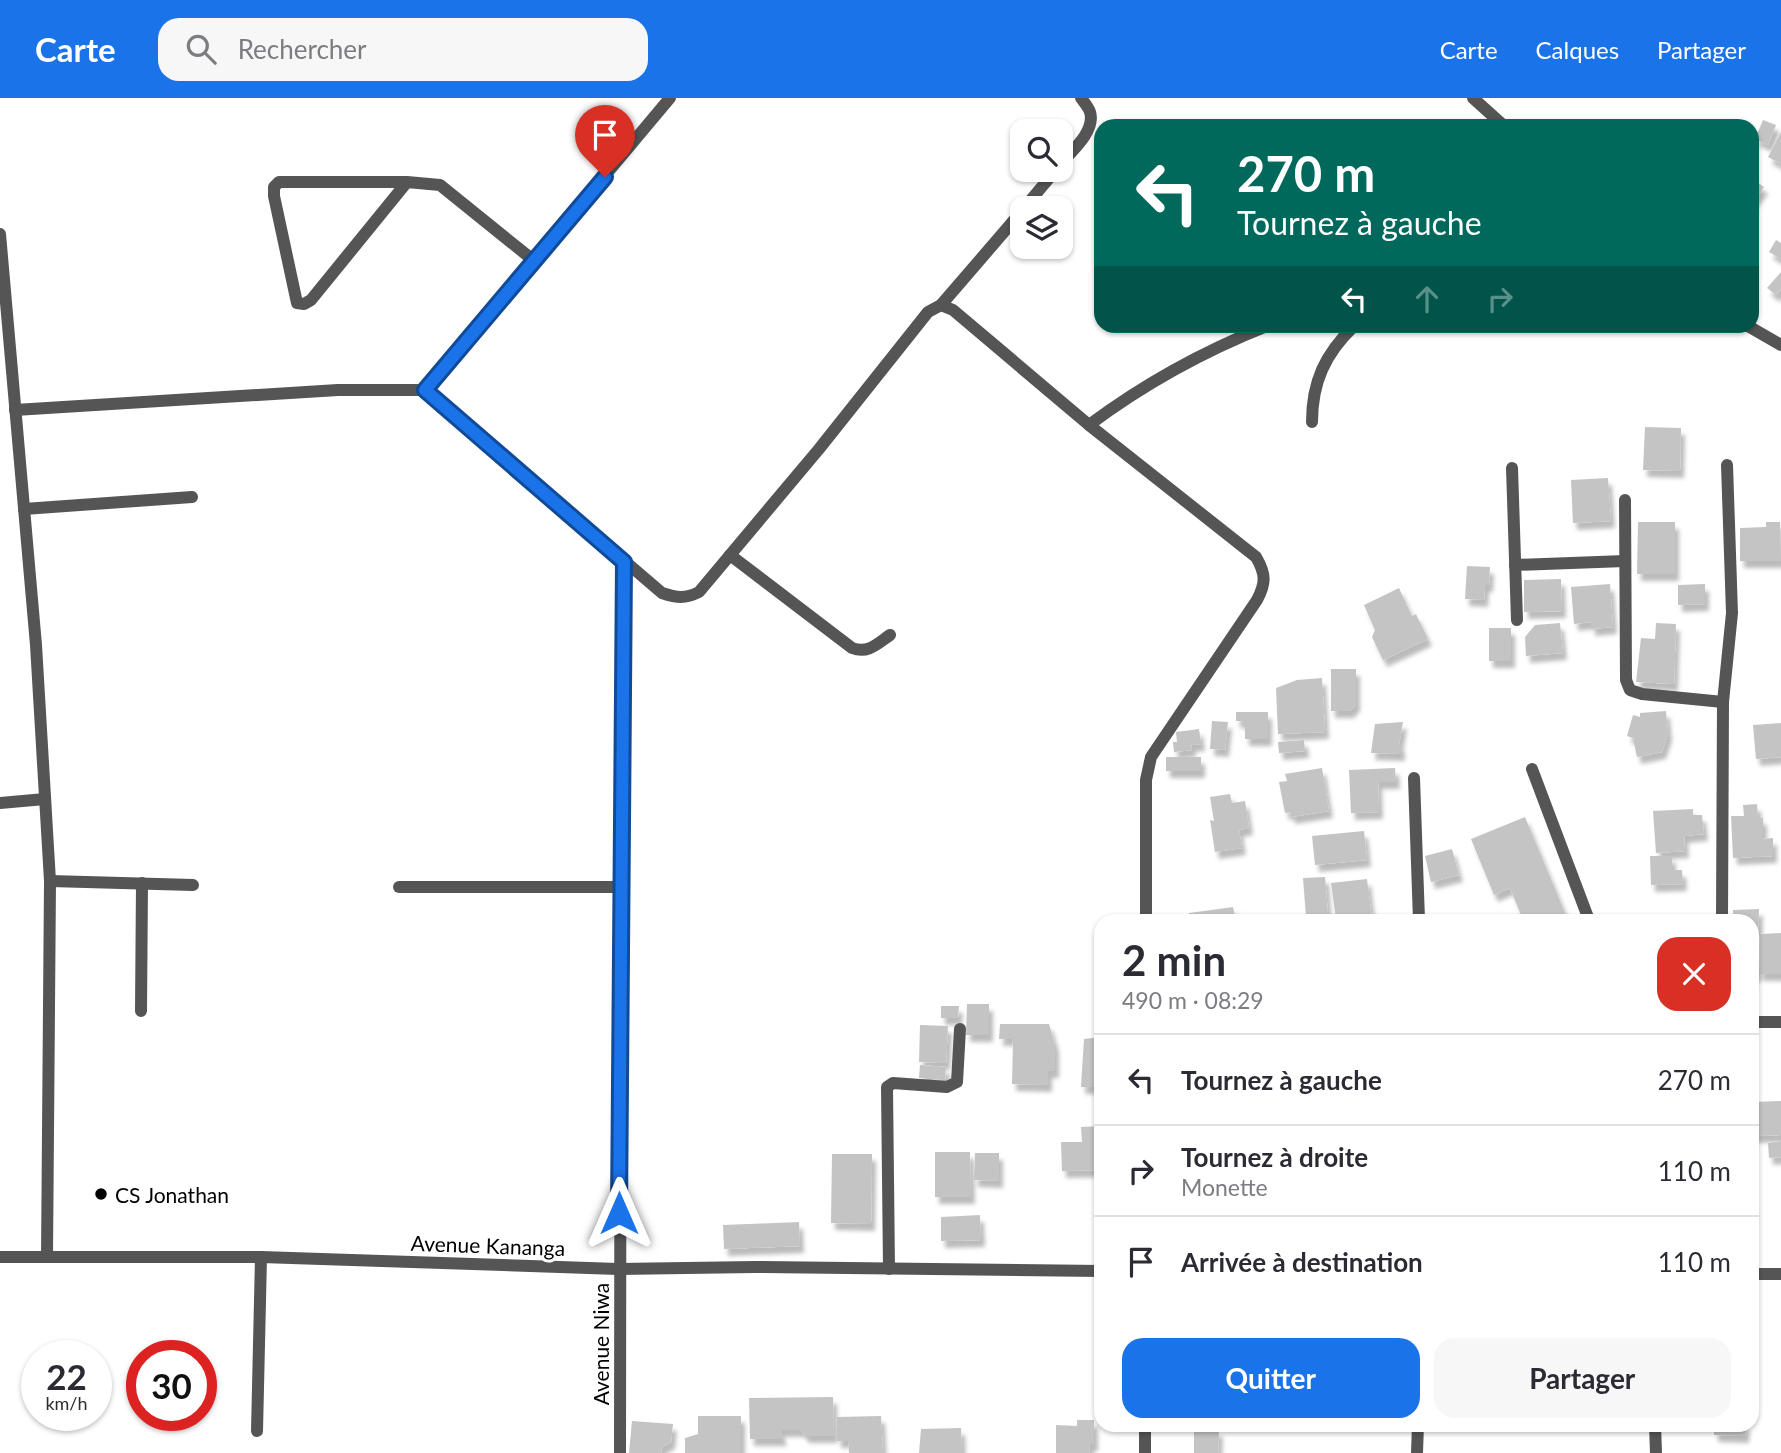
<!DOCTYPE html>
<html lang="fr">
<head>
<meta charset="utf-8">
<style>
	body { margin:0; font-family:Lato,sans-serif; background:#f7f7f7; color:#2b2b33; height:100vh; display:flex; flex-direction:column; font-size:26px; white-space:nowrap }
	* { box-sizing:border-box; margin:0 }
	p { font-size:23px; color:#7c7c81 }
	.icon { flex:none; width:38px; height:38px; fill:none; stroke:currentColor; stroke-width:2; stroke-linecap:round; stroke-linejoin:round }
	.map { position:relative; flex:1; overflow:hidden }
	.sheet { position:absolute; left:1094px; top:816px; width:665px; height:518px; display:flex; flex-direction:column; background:#fff; border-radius:21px; box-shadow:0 2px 5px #0004 }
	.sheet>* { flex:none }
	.banner { position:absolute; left:1094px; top:21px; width:665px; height:214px; border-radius:21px; box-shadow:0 2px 5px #0004; background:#00695c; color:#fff; overflow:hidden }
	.buttons { position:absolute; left:1010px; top:21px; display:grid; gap:14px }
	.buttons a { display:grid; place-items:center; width:63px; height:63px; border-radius:14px; background:#fff; box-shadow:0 2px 5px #0004; font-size:35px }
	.speed { position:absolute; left:21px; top:1242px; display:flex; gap:14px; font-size:35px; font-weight:700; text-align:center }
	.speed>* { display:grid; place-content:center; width:91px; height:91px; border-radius:50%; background:#fff; box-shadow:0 2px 5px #0004; line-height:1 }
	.speed small { font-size:18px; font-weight:400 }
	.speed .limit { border:10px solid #d22; background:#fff; color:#111 }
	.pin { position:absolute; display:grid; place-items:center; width:60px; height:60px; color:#fff; margin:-72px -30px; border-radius:50% 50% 50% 0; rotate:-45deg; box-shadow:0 0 7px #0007 }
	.pin .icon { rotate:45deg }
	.me { position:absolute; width:77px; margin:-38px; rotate:0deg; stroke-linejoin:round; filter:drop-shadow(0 0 5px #0008) }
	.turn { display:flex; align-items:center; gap:24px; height:147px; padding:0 28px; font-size:32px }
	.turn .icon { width:91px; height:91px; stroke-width:2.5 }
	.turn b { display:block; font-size:49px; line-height:60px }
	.lanes { display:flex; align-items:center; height:66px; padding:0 28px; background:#0003; justify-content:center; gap:35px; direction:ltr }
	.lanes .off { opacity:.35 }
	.round { display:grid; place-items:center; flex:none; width:74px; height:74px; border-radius:21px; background:#f7f7f7 }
	.head { display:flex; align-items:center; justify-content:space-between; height:119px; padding:0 28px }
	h1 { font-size:42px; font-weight:700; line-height:52px }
	.button { display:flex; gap:14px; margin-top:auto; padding:14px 28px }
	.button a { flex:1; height:80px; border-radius:21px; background:#1a73e8; color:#fff; font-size:28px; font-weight:700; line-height:80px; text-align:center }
	.button a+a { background:#f7f7f7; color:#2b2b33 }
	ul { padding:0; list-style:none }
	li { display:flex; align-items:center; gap:21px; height:91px; padding:0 28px; border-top:2px solid #e1e1e2 }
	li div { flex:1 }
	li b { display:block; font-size:26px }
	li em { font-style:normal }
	header { display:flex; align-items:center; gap:42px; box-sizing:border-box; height:98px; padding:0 35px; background:#1a73e8; color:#fff }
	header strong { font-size:33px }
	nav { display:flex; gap:38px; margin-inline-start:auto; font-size:24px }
	.search { width:490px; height:63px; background:#f7f7f7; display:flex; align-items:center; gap:18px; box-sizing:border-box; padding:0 24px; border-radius:21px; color:#7c7c81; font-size:26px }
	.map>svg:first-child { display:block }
	.building { fill:#c4c4c4; filter:url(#shadow) }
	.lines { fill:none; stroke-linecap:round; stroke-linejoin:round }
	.minor { stroke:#555; stroke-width:12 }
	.route-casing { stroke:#114b97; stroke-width:18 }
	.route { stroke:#1a73e8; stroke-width:12 }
	.poi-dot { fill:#000; stroke:#fff; stroke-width:2.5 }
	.labels { text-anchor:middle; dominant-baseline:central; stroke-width:6; stroke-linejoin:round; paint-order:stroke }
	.poi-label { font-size:21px; fill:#000; stroke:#fff; text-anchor:start }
	.street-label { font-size:21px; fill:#000; stroke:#fff }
</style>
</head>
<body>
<header>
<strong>Carte</strong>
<div class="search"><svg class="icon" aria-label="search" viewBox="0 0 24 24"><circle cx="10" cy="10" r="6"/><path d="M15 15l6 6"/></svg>Rechercher</div>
<nav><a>Carte</a><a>Calques</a><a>Partager</a></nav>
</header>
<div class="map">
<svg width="1781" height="1355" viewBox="0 0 1781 1355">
	<defs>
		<filter id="shadow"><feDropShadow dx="4" dy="7" stdDeviation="2" flood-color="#0004"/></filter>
	</defs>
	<rect width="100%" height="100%" fill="#fff"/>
	<!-- building -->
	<g class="building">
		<polygon points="1763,22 1776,27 1768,47 1755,41"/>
		<polygon points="1781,34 1781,66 1768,59"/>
		<polygon points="1754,82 1764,89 1753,104 1752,84"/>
		<polygon points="1776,142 1781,145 1781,161 1769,154"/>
		<polygon points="1781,174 1781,191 1776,197 1767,190"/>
		<polygon points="1645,329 1681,330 1680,373 1643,372"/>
		<polygon points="1608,380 1611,423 1573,425 1571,382"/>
		<polygon points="1638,424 1675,424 1675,476 1637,476"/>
		<polygon points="1766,424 1780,424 1781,463 1740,463 1740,430 1766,429"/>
		<polygon points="1467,468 1490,469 1489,487 1485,487 1484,502 1465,501"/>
		<polygon points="1561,481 1562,513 1524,514 1524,482"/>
		<polygon points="1610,486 1613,529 1591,531 1591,524 1574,526 1571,489"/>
		<polygon points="1705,486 1705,506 1678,507 1678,487"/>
		<polygon points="1399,490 1412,518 1416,516 1428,541 1383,562 1372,539 1375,532 1364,507"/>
		<polygon points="1560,525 1563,555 1526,558 1525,539 1535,527"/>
		<polygon points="1656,525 1676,526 1674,586 1636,584 1641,540 1655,541"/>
		<rect x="1489" y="530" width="22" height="33"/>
		<polygon points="1331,571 1356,571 1356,606 1350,613 1331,613"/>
		<polygon points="1322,580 1325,634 1278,636 1276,590 1297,582"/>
		<polygon points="1666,613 1668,636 1662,654 1637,659 1633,640 1627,638 1633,617 1640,619 1640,615"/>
		<polygon points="1236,614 1268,614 1268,641 1245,641 1245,627 1243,627 1243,623 1236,623"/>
		<polygon points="1212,623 1228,624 1225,652 1210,651"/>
		<polygon points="1403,624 1399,647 1401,647 1401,656 1371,655 1375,626"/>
		<polygon points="1781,625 1781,659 1756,661 1753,627"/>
		<polygon points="1199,631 1201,646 1191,647 1192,652 1174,654 1173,644 1177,644 1176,634"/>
		<polygon points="1304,642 1305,653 1279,655 1278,644"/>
		<rect x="1166" y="659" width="35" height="14"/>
		<polygon points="1322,670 1329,713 1291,719 1290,714 1285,715 1279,684 1287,683 1285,676"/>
		<polygon points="1395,670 1396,684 1378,684 1379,714 1351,715 1349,672"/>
		<polygon points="1230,696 1232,705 1245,703 1249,730 1239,732 1242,750 1215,754 1210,722 1214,723 1210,699"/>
		<polygon points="1757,706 1758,720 1763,720 1763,741 1773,740 1773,758 1733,760 1731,718 1744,718 1743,707"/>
		<polygon points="1693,711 1693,717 1702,717 1704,736 1684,738 1685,753 1656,755 1653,713"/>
		<polygon points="1525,719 1568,822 1523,822 1510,790 1494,797 1471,741"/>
		<polygon points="1364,733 1367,762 1315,767 1312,738"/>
		<polygon points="1452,751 1459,777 1431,784 1425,758"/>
		<polygon points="1650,758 1672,758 1672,772 1682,772 1683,786 1651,787"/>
		<polygon points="1325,779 1328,817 1306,819 1303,780"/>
		<polygon points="1367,781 1372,822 1336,822 1331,785"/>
		<polygon points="1233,809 1236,822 1190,822 1189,815"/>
		<polygon points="1759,811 1757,877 1752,878 1752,822 1733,822 1733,812"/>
		<polygon points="1781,835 1781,876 1759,876 1760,836"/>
		<polygon points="967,906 989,906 989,937 966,937"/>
		<polygon points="941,908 959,908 958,920 941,920"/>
		<polygon points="1000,926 1049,926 1055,947 1055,973 1048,973 1048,987 1012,986 1013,941 999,941"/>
		<polygon points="920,927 948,928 946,965 919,964"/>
		<polygon points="1101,939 1101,989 1081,989 1084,941"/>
		<polygon points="920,967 946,969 945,982 919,980"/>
		<polygon points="1781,1003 1781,1037 1752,1038 1752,1004"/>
		<polygon points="1101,1028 1101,1072 1062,1073 1061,1044 1082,1044 1081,1029"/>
		<polygon points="1781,1043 1781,1059 1769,1060 1768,1045"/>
		<polygon points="935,1054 970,1054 971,1099 935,1099"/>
		<polygon points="975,1055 999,1055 999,1083 974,1082"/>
		<polygon points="832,1056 872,1056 871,1126 831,1125"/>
		<polygon points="980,1117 981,1142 941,1143 941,1119"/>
		<polygon points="799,1124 800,1148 724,1151 723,1127"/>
		<polygon points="833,1299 834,1338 805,1338 801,1332 780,1332 783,1341 750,1341 749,1300"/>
		<polygon points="698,1318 741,1318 741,1355 685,1355 685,1340 698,1336"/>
		<polygon points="881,1318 883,1355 849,1355 848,1343 837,1343 837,1319"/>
		<polygon points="1077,1322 1094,1322 1094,1346 1090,1346 1089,1355 1056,1355 1056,1327 1077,1328"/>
		<polygon points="632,1323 673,1326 671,1344 662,1349 661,1355 629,1355"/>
		<polygon points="1714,1326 1746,1326 1745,1338 1714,1337"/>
		<polygon points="961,1330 962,1355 919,1355 921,1331"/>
		<polygon points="1194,1332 1219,1332 1218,1355 1194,1355"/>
	</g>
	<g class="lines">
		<!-- minor -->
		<g class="minor">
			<polyline points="1473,0 1504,28"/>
			<path d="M1060 66C1071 54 1096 33 1090 14 1089 10 1084 4 1081 0"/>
			<polyline points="407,84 311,202 304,206 297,205 274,98 274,89 279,84 407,84 440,87 533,162"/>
			<polyline points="1024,110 1056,72"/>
			<polyline points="0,136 36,547 50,783 47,1159"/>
			<path d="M941 207 953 212 1089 327 1256 459C1266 476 1266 485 1257 502L1151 659 1146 682V822"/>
			<polyline points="1748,228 1781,247"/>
			<polyline points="425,292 670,0"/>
			<path d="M15 312 338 292H425L662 495C677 500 685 501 699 494L819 351 928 214 941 207 1022 113"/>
			<path d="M1312 324C1312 284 1325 256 1354 228"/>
			<path d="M1089 327C1144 286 1204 253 1267 228"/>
			<polyline points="1512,370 1517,522"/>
			<polyline points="1625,402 1626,582 1630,592 1642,596 1723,604"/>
			<polyline points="24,411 192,399"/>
			<path d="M730 457 852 550C868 556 877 546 890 537"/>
			<polyline points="1515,467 1625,463"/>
			<polyline points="1532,671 1589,822"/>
			<polyline points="1414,680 1419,822"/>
			<polyline points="0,705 45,701"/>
			<polyline points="50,783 193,787"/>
			<polyline points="399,789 621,789"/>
			<polyline points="1722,822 1723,604 1732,515 1727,367"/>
			<polyline points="141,913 142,785"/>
			<polyline points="1752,924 1781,924"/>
			<polyline points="0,1159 261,1159 618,1171 755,1169 1101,1173"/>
			<polyline points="889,1171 887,989 893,985 947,989 957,984 960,931"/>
			<polyline points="1752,1176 1781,1176"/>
			<polyline points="1145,1326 1145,1355"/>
			<polyline points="1655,1326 1656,1355"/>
			<polyline points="257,1333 261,1159"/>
			<polyline points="620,1355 621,616 624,464"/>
			<polyline points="1417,1355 1418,1326"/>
		</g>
	</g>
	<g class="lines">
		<defs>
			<polyline id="route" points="605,79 425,292 624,464 619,1115"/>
		</defs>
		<!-- route casing -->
		<use href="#route" class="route-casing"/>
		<!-- route -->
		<use href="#route" class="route"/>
	</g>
	<!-- markers -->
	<circle class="poi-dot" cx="101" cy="1096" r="7"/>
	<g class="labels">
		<!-- poi labels -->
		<g class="poi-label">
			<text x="115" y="1096">CS Jonathan</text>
		</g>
		<!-- street labels -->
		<g class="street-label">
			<text transform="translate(488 1147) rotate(2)">Avenue Kananga</text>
			<text transform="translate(600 1246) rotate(-90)">Avenue Niwa</text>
		</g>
	</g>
</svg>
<div class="buttons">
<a><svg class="icon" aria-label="search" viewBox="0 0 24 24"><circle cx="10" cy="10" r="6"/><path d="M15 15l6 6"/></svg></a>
<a><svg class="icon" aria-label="layers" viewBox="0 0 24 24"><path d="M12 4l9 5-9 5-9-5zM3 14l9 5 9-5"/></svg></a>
</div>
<div class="speed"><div>22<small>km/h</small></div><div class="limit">30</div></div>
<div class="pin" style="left:605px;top:79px;background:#d93025"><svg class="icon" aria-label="arrive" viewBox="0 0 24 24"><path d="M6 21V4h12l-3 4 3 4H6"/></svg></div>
<svg class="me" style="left:619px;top:1115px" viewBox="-20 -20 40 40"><path d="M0-17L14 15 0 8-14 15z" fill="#1a73e8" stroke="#fff" stroke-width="4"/></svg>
<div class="banner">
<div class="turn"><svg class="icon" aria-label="left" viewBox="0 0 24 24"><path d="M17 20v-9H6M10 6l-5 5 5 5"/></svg><div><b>270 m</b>Tournez à gauche</div></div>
<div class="lanes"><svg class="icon" aria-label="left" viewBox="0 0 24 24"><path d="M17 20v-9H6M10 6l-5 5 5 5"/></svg><svg class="icon off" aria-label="ahead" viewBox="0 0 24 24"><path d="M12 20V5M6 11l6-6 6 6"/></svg><svg class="icon off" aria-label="right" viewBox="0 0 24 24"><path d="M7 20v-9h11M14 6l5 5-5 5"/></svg></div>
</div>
<section class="sheet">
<div class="head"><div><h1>2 min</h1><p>490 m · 08:29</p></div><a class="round" style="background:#d93025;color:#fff"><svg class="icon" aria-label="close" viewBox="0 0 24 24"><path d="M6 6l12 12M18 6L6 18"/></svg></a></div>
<ul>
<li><svg class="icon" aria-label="left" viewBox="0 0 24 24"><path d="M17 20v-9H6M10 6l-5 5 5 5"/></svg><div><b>Tournez à gauche</b></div><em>270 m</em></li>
<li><svg class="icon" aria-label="right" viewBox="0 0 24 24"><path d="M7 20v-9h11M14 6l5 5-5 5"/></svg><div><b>Tournez à droite</b><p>Monette</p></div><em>110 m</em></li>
<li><svg class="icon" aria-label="arrive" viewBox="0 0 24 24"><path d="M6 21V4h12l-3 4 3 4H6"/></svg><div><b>Arrivée à destination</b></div><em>110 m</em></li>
</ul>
<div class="button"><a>Quitter</a><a>Partager</a></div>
</section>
</div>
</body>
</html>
